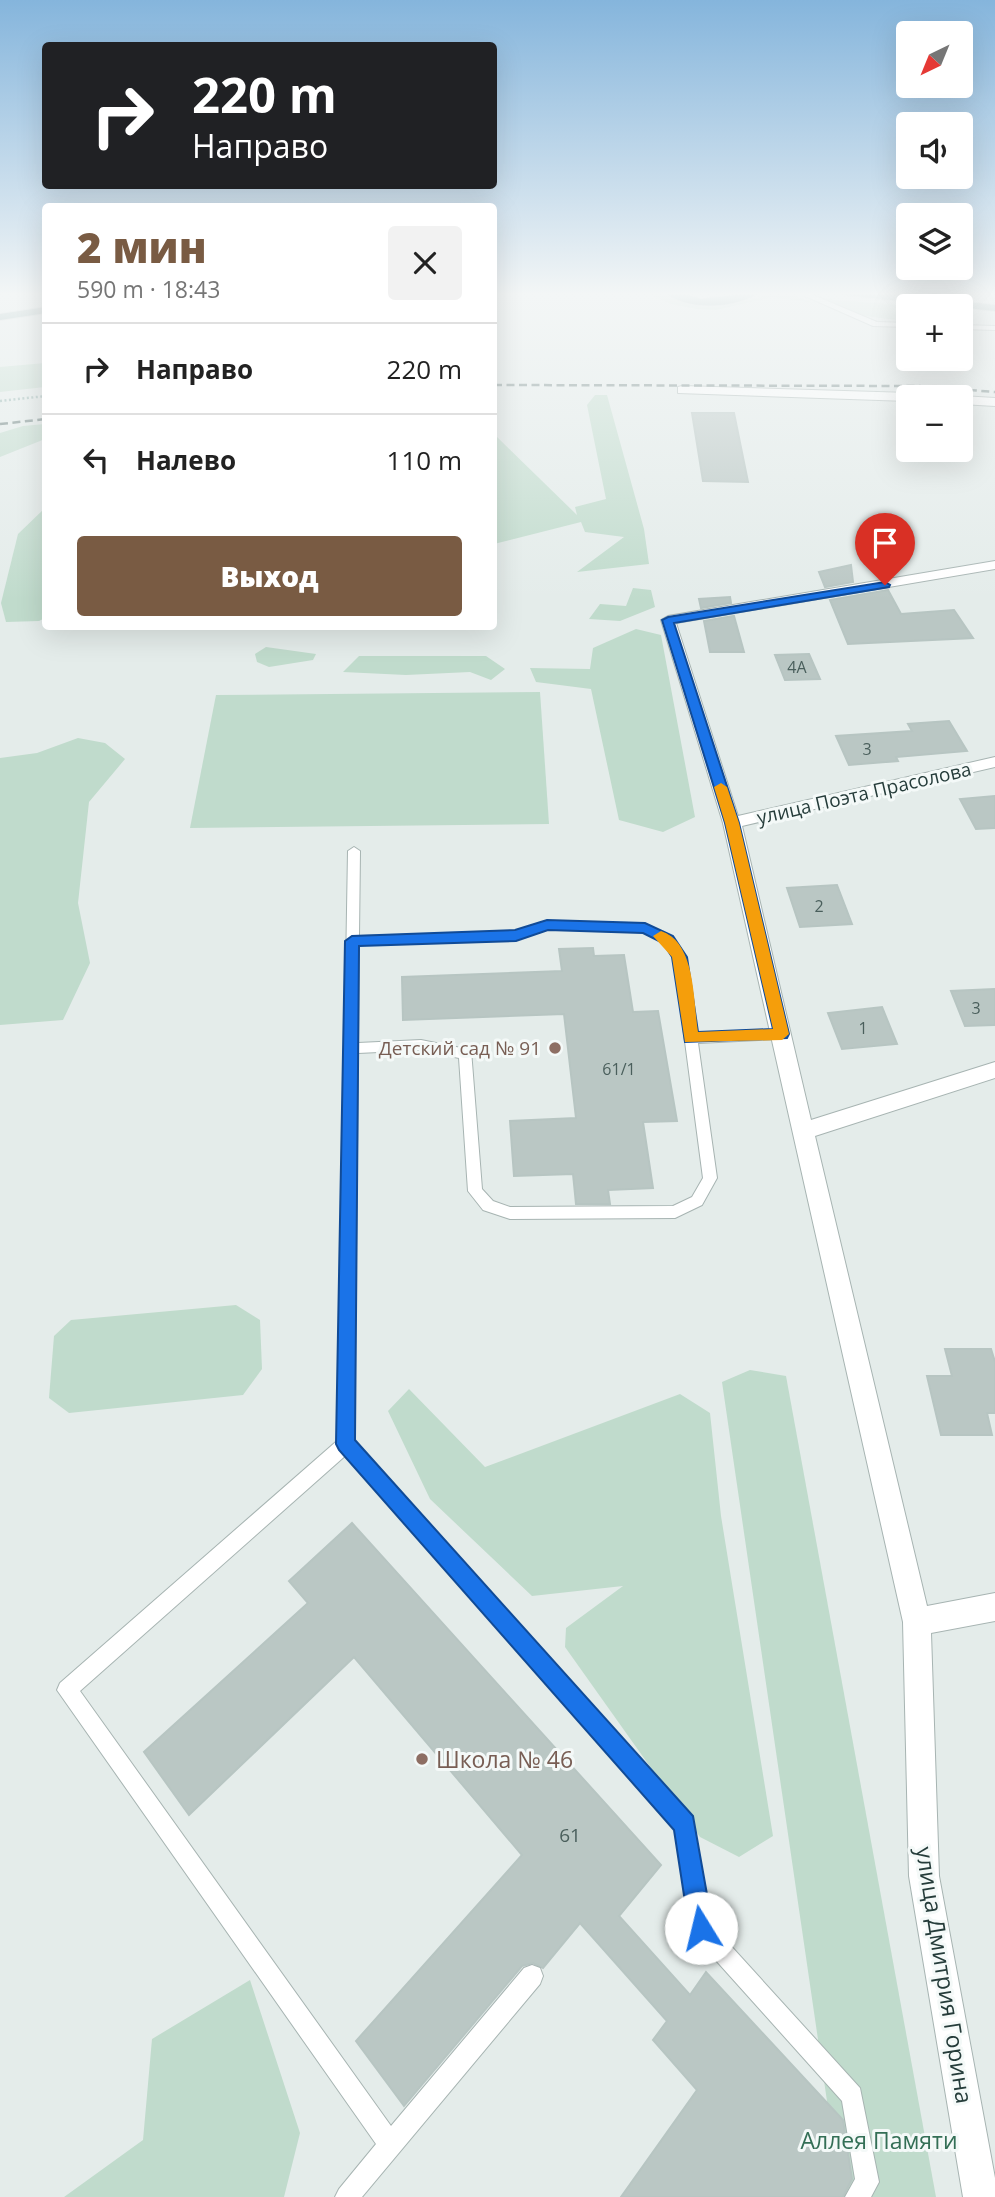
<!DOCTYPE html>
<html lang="ru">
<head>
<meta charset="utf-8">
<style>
	body { margin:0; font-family:"Open Sans",sans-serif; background:#f2f2f2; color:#222; height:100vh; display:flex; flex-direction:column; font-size:26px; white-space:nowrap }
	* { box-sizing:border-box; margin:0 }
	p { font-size:23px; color:#767676 }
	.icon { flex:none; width:38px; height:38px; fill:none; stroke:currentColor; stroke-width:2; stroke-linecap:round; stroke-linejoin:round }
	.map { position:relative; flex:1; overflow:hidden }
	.details { position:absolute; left:42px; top:203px; width:455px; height:427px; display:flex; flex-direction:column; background:#fff; border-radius:7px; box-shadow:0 7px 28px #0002 }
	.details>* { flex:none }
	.top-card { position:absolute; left:42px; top:42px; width:455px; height:147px; border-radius:7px; box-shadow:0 7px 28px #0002; background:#202124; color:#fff; overflow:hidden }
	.needle { width:46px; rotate:223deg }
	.fabs { position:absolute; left:896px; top:21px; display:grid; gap:14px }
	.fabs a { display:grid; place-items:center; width:77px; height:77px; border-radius:7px; background:#fff; box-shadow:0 7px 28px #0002; font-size:35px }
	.pin { position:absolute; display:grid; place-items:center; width:60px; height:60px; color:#fff; margin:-72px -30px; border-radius:50% 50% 50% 0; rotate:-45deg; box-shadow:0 0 7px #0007 }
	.pin .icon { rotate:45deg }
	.me { position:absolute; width:77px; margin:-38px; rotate:351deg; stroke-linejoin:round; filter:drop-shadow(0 0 5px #0008) }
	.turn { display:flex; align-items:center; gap:24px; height:147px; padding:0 35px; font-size:32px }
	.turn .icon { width:91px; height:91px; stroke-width:2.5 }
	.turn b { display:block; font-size:49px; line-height:60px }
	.round { display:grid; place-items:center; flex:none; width:74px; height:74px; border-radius:7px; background:#f2f2f2 }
	.summary { display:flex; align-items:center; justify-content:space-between; height:119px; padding:0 35px }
	h1 { font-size:42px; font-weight:800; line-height:52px; color:#795b43 }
	.action { display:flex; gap:14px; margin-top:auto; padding:14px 35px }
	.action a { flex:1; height:80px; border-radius:7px; background:#795b43; color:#fff; font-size:28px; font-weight:800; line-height:80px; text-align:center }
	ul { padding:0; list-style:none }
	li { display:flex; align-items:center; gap:21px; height:91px; padding:0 35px; border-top:2px solid #e0e0e0 }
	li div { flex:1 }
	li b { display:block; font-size:26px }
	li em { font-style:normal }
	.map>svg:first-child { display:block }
	.green { fill:#c0dbcc }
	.building { fill:#bac7c4; stroke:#b7c5c2; stroke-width:2 }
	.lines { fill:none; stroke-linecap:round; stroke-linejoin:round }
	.service-casing { stroke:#a7b4b2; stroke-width:2 }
	.minor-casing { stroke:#a7b4b2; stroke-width:2 }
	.trunk-casing { stroke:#c2c8c8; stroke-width:2 }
	.path { stroke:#88aca8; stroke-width:2.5; stroke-dasharray:2 2.5; stroke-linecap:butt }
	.service { fill:#fff; fill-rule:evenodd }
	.minor { fill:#fff; fill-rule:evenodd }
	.trunk { fill:#518180; fill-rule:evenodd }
	.rail { stroke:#607775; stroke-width:2.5; stroke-dasharray:8 4.5; stroke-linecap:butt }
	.route { fill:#1a73e8; stroke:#114b97; stroke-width:2 }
	.slow { fill:#f59e0b }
	.education-dot { fill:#8d6e63; stroke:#f4f9f8; stroke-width:2.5 }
	.labels { text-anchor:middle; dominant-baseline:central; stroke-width:6; stroke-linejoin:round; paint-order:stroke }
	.number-label { font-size:16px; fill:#4a5f5c }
	.street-label { font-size:19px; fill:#253c3a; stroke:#f4f9f8 }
	.education-label { font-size:19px; fill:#785e54; stroke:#f4f9f8; text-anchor:end }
	.near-number-label { font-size:19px; fill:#4a5f5c }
	.near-education-label { font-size:23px; fill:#785e54; stroke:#f4f9f8; text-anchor:start }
	.near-street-label { font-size:23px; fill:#253c3a; stroke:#f4f9f8 }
	.near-park-label { font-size:23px; fill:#346f56; stroke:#f4f9f8 }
</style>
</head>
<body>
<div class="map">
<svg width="995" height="2197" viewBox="0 0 995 2197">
	<rect width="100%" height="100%" fill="#e4ecea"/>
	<!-- green -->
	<g class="green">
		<path d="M645 292C665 292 683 306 708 307 749 308 767 282 810 302L772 297 716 310 697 309 671 304Z"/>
		<path d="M824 298 835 300 912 306H908V320C880 319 847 316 824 298Z"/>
		<polygon points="45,363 45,387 0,392 0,367"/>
		<polygon points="595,395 607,395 644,529 649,564 577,572 624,537 585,532 581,522 494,544 494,437 496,436 577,515 575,507 606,499 587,405"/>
		<polygon points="45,424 45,439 0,457 0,433 23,426"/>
		<polygon points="45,508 45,618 39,621 6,622 1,603 18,534"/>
		<polygon points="633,588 651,590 655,607 620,621 589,619 600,604 626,606"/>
		<polygon points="636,629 661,635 695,817 663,832 619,820 591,689 536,682 530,668 590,669 593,648"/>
		<polygon points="266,647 316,654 313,660 269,667 257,662 255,654"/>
		<polygon points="359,656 486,656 505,669 491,680 470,672 406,675 343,672"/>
		<polygon points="540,692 549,824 190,828 216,695"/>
		<polygon points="78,738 105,743 125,759 89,802 78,903 90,963 63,1020 0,1025 0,758 37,753"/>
		<polygon points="236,1305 260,1320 262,1369 243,1395 69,1413 49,1398 54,1336 71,1320"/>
		<polygon points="750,1370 786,1376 936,2197 841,2197 722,1382"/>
		<polygon points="409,1389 485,1467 680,1394 710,1413 721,1516 773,1836 739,1857 700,1837 565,1647 566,1628 623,1586 532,1596 430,1499 388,1411"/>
		<polygon points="250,1980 300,2133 284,2197 64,2197 143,2140 152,2039"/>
	</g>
	<!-- building -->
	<g class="building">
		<polygon points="692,413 734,413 748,482 703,481"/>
		<polygon points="851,565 853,582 825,587 819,572"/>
		<polygon points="888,590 901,614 954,610 973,638 848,644 830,600"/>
		<polygon points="730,597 731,603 701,608 699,599"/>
		<polygon points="734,616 744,652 710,652 704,621"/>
		<polygon points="809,654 820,679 785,680 775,655"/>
		<polygon points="949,721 967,751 896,757 898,761 849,765 836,736 912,731 908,724"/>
		<polygon points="995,796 995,828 976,829 960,799"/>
		<polygon points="837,885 852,924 800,927 787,888"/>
		<polygon points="593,948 594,956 624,955 633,1012 658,1011 677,1121 643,1122 653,1188 608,1190 610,1204 576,1204 573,1174 514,1176 510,1121 576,1118 564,1014 403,1020 402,977 562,971 559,949"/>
		<polygon points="995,989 995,1025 965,1026 951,991"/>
		<polygon points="882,1007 897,1044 842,1049 828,1013"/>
		<polygon points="945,1349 991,1349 995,1362 995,1413 987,1413 992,1435 941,1435 927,1376 952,1376"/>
		<polygon points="352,1523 661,1865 619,1916 690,1995 706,1972 843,2120 852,2179 843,2197 621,2197 697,2090 653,2040 667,2021 580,1923 543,1968 533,1963 522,1966 404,2106 356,2041 522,1855 354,1657 189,1815 144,1752 308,1603 289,1581"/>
	</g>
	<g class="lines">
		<defs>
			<g id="service">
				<polygon points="796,292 806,292 877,322 908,323 908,327 873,326"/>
				<polygon points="961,325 995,326 995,330 961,329"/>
				<path d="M354 847 360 851 359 936 515 932 547 921 645 924 672 937 686 957 697 1033 782 1029 789 1034 782 1039 698 1043 717 1178 702 1205 675 1218 510 1219 483 1210 468 1191 459 1058 421 1050 358 1053 354 1441 692 1817 711 1924 860 2088 879 2182 871 2197H845L855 2179 842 2101 694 1936 690 1929 676 1829 345 1456 80 1691 391 2126 524 1968 532 1965 540 1968 543 1976 540 1984 362 2197H335L339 2189 376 2144 57 1690 60 1683 338 1440 348 851ZM548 929 643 932 664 943 674 958 703 1178 692 1197 673 1206 510 1207 493 1201 482 1189 471 1050 421 1040 358 1043 359 945 516 940Z"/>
			</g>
			<g id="minor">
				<polygon points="682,386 910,393 916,397 908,397 908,401 678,393 678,387"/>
				<polygon points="961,396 995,398 995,406 961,404 961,397 957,397"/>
				<polygon points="995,561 995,569 676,623 738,816 995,757 995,767 742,826 811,1120 995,1062 995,1078 815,1136 927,1606 995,1593 995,1621 931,1633 939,1876 995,2178 995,2197 963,2197 909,1876 903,1622 723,823 661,620 668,616"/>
			</g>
			<g id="trunk">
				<path d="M664 292H678L701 299 760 292C736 309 687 311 664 292Z"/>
				<polygon points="840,292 877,292 995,305 995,311 845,295"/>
				<polygon points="46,307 46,313 0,320 0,314"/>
			</g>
		</defs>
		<!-- service casing -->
		<use href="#service" class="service-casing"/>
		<!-- minor casing -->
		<use href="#minor" class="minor-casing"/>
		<!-- trunk casing -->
		<use href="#trunk" class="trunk-casing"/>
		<!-- path -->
		<polyline class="path" points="0,401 46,396"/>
		<!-- service -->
		<use href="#service" class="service"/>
		<!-- minor -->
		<use href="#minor" class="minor"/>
		<!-- trunk -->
		<use href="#trunk" class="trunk"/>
		<!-- rail -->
		<g class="rail">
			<polyline points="494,385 918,386 995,392"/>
			<polyline points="0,424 46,419"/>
		</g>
	</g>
	<!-- sky -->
	<linearGradient id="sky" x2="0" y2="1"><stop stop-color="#85b5dc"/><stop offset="0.49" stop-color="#f3f6f6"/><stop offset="1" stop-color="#f3f6f6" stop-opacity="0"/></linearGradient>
	<rect width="995" height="600" fill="url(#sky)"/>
	<!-- route -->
	<polygon class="route" points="885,582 890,585 889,587 674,623 739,823 789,1034 787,1038 685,1042 672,957 663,943 643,933 548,930 516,941 359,946 355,1440 693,1816 713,1928 710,1937 701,1940 693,1937 689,1928 674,1830 339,1450 336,1444 345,941 352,936 515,930 547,920 645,923 673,936 687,957 698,1032 773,1029 725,823 662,620 668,617"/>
	<!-- slow -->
	<path class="slow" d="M721 783 727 787 739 823 789 1034 782 1040 685 1042 672 957 653 936 661 931C696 942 693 1001 698 1032L773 1029 725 823 714 787Z"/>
	<!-- markers -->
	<g class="education-dot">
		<circle cx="555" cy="1048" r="7"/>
		<circle cx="422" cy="1759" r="7"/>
	</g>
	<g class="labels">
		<!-- number labels -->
		<g class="number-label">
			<text x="797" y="667">4А</text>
			<text x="867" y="749">3</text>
			<text x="819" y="906">2</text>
			<text x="976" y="1008">3</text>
			<text x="863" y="1028">1</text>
			<text x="619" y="1069">61/1</text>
		</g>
		<!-- street labels -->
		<g class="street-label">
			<text transform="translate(864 793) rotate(-13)">улица Поэта Прасолова</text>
		</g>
		<!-- education labels -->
		<g class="education-label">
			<text x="541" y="1048">Детский сад № 91</text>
		</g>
		<!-- near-number labels -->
		<g class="near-number-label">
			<text x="570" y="1835">61</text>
		</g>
		<!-- near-education labels -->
		<g class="near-education-label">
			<text x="436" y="1759">Школа № 46</text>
		</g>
		<!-- near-street labels -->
		<g class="near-street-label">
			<text transform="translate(945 1975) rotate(81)">улица Дмитрия Горина</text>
		</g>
		<!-- near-park labels -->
		<g class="near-park-label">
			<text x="879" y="2140">Аллея Памяти</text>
		</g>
	</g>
</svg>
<div class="fabs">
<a><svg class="needle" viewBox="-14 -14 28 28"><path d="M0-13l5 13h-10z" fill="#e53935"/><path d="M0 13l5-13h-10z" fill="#767676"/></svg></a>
<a><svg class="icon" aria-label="sound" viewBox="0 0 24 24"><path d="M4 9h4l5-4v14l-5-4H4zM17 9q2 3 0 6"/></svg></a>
<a><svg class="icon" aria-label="layers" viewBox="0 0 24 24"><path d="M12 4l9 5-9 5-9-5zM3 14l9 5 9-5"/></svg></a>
<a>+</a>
<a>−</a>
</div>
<div class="pin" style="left:885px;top:585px;background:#d93025"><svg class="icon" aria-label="arrive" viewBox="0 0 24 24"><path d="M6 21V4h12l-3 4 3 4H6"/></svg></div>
<svg class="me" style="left:701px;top:1928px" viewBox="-20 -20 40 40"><circle r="19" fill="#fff"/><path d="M0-13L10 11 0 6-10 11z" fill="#1a73e8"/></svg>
<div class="top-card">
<div class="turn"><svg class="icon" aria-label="right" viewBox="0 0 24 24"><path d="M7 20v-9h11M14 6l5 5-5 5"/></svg><div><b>220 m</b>Направо</div></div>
</div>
<section class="details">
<div class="summary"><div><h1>2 мин</h1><p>590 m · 18:43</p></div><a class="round"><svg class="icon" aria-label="close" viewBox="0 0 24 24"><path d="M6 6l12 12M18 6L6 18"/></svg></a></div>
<ul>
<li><svg class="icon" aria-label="right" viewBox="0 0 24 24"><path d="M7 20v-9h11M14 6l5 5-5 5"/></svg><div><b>Направо</b></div><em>220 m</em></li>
<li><svg class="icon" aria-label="left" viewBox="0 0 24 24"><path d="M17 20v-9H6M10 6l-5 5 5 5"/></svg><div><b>Налево</b></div><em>110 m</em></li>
</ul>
<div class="action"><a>Выход</a></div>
</section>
</div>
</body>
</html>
